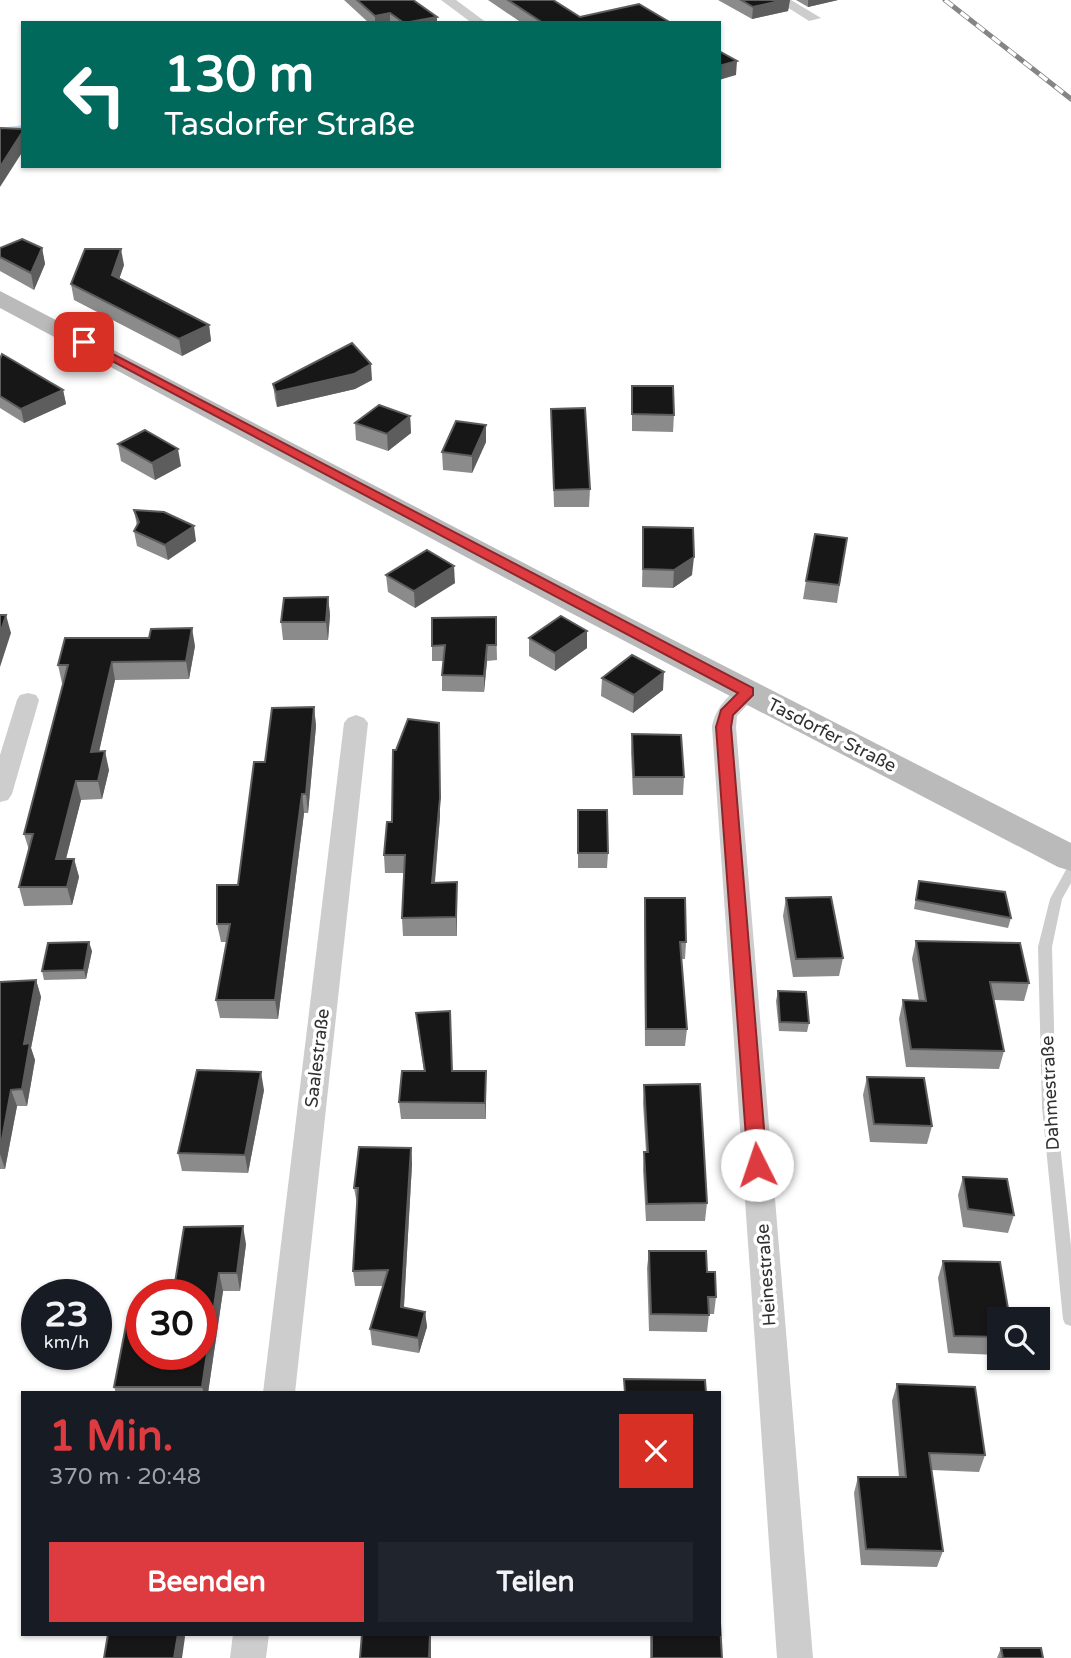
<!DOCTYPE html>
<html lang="de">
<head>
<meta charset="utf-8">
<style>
	body { margin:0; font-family:"Varela Round",sans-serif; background:#20242c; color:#f1f3f6; height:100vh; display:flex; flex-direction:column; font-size:26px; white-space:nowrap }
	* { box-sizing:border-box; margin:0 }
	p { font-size:23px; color:#9ea1a6 }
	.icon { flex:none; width:38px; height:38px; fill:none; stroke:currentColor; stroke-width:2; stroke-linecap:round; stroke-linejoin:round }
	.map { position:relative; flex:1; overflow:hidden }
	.panel { position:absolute; left:21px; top:1391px; width:700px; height:245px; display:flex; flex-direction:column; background:#171b24; border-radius:0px; box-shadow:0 2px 5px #0004 }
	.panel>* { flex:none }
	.banner { position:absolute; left:21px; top:21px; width:700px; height:147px; border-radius:0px; box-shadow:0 2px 5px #0004; background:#00695c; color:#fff; overflow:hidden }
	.buttons { position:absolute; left:987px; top:1307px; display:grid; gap:14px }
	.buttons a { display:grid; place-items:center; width:63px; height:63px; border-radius:0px; background:#171b24; box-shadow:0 2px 5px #0004; font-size:35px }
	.speed { position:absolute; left:21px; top:1279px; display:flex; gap:14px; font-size:35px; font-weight:700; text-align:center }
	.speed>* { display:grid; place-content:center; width:91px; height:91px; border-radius:50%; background:#171b24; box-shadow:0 2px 5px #0004; line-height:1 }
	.speed small { font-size:18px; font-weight:400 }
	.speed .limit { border:10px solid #d22; background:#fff; color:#111 }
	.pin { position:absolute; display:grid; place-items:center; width:60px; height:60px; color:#fff; margin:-30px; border-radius:14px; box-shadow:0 4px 10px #0006 }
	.me { position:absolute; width:77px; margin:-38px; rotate:356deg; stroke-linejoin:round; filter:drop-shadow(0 0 5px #0008) }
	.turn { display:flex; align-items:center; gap:24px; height:147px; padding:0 28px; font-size:32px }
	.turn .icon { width:91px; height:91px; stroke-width:2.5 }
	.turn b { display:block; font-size:49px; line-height:60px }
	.round { display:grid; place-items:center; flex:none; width:74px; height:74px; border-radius:0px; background:#20242c }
	.summary { display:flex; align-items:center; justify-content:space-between; height:119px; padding:0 28px }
	h1 { font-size:42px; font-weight:800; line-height:52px; color:#de3b40 }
	.primary-button { display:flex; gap:14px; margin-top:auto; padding:14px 28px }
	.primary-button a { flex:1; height:80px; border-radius:0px; background:#de3b40; color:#fff; font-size:28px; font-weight:800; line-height:80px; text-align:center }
	.primary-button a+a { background:#20242c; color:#f1f3f6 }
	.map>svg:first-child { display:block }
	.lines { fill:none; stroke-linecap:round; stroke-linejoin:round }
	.stream { fill:#ccdeeb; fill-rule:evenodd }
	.lane { fill:#cdcdcd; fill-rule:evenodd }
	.street { fill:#cdcdcd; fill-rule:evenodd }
	.secondary { fill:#bababa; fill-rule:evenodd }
	.rail-casing { stroke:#858585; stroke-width:5 }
	.rail { stroke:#fff; stroke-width:3.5; stroke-dasharray:10; stroke-linecap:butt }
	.wall { fill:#8b8b8b }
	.shaded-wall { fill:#5d5d5d }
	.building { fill:#171717; stroke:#5d5d5d; stroke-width:2 }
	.route { fill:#de3b40; stroke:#90262a; stroke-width:2 }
	.labels { text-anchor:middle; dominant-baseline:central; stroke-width:7; stroke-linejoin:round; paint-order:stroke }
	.street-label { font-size:18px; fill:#303030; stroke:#fff }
</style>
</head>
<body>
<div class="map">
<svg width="1071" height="1658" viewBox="0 0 1071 1658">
	<rect width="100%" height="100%" fill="#fff"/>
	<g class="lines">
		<!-- stream -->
		<polygon class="stream" points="23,125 23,129 0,132 0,128"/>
		<!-- lane -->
		<polygon class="lane" points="1071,867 1071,883 1062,899 1052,947 1056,1107 1071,1246 1071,1326 1065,1324 1063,1319 1042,1107 1038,947 1050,899 1067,868"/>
		<!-- street -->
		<g class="street">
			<polygon points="441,0 456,0 487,23 472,23"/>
			<polygon points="776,0 791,0 821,18 809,21"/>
			<path d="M748 685 756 687 759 692 737 716 736 727 813 1658H777L712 727C715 709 730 690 748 685Z"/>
			<polygon points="28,693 36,695 39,700 12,794 8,800 0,802 0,755 17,700 20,695"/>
			<polygon points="356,715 364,718 368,723 295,1393 263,1393 344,723 348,718"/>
			<polygon points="233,1634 269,1634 266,1658 230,1658"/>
		</g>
		<!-- secondary -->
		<polygon class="secondary" points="0,291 593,599 1071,843 1071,871 1058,867 571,613 0,308"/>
		<defs>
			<polyline id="rail" points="945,0 1071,99"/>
		</defs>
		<!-- rail casing -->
		<use href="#rail" class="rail-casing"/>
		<!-- rail -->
		<use href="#rail" class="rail"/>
	</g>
	<!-- wall -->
	<g class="wall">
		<polygon points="344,0 413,0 437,23 369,23"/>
		<polygon points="488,0 553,0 580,17 671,23 522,23"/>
		<polygon points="718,0 790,0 788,11 752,19"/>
		<polygon points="796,0 838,0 808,7"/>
		<polygon points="0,248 42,248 45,264 34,290 0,271"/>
		<polygon points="124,265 119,279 209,325 211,341 182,356 74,300 71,284"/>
		<polygon points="0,359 63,390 66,404 24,423 0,408"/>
		<polygon points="372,380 355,389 277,407 275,399 273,384"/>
		<polygon points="632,386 674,415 673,432 632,431"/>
		<polygon points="551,409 590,489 589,507 554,507"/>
		<polygon points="410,416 411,433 388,451 356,440 355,423"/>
		<polygon points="486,425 486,442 472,473 443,470 442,452"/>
		<polygon points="118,444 181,466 155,480 121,461"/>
		<polygon points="134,510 196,541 168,560 137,546 134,531 137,526"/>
		<polygon points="847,538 837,603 803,599 806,581"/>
		<polygon points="643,545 692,575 673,588 642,587"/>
		<polygon points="386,575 455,583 415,608 388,592"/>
		<polygon points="328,597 330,615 328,640 283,640 281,622"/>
		<polygon points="496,617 497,660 487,661 484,692 442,691 442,675 443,661 432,661 432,646"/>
		<polygon points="587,631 587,648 555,671 529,656 529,638"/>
		<polygon points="195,646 189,679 115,680 99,751 109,770 102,799 81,800 66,859 74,859 79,877 72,905 24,906 19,887 29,850 24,834 63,683 62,683 58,665"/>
		<polygon points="602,678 663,690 633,713 601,696"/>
		<polygon points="314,707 316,726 308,813 304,813 278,1019 220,1018 216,1000 227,942 221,942 217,924 238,885 265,762"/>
		<polygon points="439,723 440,816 435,883 457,882 457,936 403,936 402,918 404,873 385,873 384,855 392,822 396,750"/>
		<polygon points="632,734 684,777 683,795 633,795 631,752"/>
		<polygon points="578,810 608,853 607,868 578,868"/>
		<polygon points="919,881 1011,918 1008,928 914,909"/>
		<polygon points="645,898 686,942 685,959 681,959 687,1029 685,1046 645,1046 644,915"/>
		<polygon points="786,898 843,958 839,976 793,977 783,916"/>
		<polygon points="916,941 1029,983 1024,1001 994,1000 1004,1051 999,1069 906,1067 899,1019 903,1000 919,1001 912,959"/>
		<polygon points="92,951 86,979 44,980 42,971"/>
		<polygon points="36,980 41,997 31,1048 35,1060 27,1106 17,1106 5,1169 0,1169 0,982"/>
		<polygon points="778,991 809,1023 807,1032 779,1031 776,1001"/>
		<polygon points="416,1013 452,1071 486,1071 486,1119 401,1119 399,1102 424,1071 418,1030"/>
		<polygon points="867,1077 932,1126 927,1144 870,1142 863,1095"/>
		<polygon points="644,1085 707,1203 705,1221 646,1221 643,1170 644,1152 646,1152 643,1103"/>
		<polygon points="264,1090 248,1173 182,1171 178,1153"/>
		<polygon points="411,1148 412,1164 404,1307 425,1312 427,1327 419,1353 372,1345 370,1329 383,1286 355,1286 353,1271 357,1204 354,1188"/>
		<polygon points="963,1177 1014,1215 1008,1233 963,1227 958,1195"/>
		<polygon points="184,1227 246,1244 240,1291 223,1291 208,1393 116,1393 114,1387 201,1354"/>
		<polygon points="649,1251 707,1272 716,1297 714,1314 709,1314 707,1332 649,1331 647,1268"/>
		<polygon points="943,1261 999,1320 999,1355 948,1353 938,1278"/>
		<polygon points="897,1384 985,1455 979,1472 932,1470 943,1551 937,1567 861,1565 854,1493 858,1477 899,1477 892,1401"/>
		<polygon points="650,1634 719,1634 722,1658 650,1658"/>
		<polygon points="1001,1648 1043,1658 997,1658"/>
	</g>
	<!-- shaded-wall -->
	<g class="shaded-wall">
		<polygon points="784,0 790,0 788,11 752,19 753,7"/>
		<polygon points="808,0 838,0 808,7"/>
		<polygon points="390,13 390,23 375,23 375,16"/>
		<polygon points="437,17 437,23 409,23"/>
		<polygon points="737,61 736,75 719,80 719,66"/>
		<polygon points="23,131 23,151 0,187 0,167"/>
		<polygon points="42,248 45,264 34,290 31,273"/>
		<polygon points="121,249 124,265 115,291 112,275"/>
		<polygon points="209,325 211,341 182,356 179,339"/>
		<polygon points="371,364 372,380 355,389 277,407 276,392"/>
		<polygon points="63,390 66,404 24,423 21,409"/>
		<polygon points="410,416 411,433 388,451 387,434"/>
		<polygon points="486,425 486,442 472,473 472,456"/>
		<polygon points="178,449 181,466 155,480 152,463"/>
		<polygon points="194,526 196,541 168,560 165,545"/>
		<polygon points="694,557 692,575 673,588 674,570"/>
		<polygon points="454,566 455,583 415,608 414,591"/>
		<polygon points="328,597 330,615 328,640 326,622"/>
		<polygon points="6,615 11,633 0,667 0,634"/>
		<polygon points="192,628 195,646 189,679 186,661"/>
		<polygon points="587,631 587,648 555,671 555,653"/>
		<polygon points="487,645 487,661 484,692 484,676"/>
		<polygon points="112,662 115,680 95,770 91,752"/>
		<polygon points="664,672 663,690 633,713 634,695"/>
		<polygon points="314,707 316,726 308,813 306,794"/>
		<polygon points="439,723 440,816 433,901 432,883"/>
		<polygon points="105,751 109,770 102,799 98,781"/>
		<polygon points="76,781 81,800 61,878 56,859"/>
		<polygon points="302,794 304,813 278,1019 275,1000"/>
		<polygon points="74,859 79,877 72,905 67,887"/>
		<polygon points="457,882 457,936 456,917"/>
		<polygon points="89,942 92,951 86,979 84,970"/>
		<polygon points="36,980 41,997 31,1048 35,1060 27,1106 22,1089 24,1044"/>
		<polygon points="486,1071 486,1119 485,1103"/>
		<polygon points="261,1072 264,1090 248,1173 245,1155"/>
		<polygon points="11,1090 17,1106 5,1169 0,1154 0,1150"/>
		<polygon points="411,1148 412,1164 403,1322 401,1307"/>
		<polygon points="243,1226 246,1244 240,1291 237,1273"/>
		<polygon points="219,1273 223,1291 208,1393 204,1393 202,1387"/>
		<polygon points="425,1312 427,1327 419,1353 418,1338"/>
		<polygon points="178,1634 184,1634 185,1637 182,1658 174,1658"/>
		<polygon points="430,1634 431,1634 431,1658 429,1658"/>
	</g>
	<!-- building -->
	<g class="building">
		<polygon points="357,0 413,0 437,17 404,23 390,13 375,16"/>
		<polygon points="508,0 553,0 580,17 639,4 671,23 543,23"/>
		<polygon points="741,0 784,0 753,7"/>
		<polygon points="719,51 737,61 719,66"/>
		<polygon points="0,128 23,129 23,131 0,167"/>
		<polygon points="22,239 42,248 31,273 0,257 0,248"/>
		<polygon points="85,249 121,249 112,275 209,325 179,339 71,284"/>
		<polygon points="352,343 371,364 354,374 276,392 273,384"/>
		<polygon points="2,354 63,390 21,409 0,396 0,359"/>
		<polygon points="632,386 673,386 674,415 632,414"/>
		<polygon points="379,405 410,416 387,434 355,423"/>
		<polygon points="585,408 590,489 554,490 551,409"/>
		<polygon points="456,421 486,425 472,456 442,452"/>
		<polygon points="145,430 178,449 152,463 118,444"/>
		<polygon points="134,510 164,512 194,526 165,545 134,531 139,522"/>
		<polygon points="643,527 693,528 694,557 674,570 643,569"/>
		<polygon points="815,534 847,538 839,585 806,581"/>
		<polygon points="427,550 454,566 414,591 386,575"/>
		<polygon points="328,597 326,622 281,622 284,598"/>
		<polygon points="0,615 6,615 0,634"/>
		<polygon points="561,616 587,631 555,653 529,638"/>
		<polygon points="496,617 496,645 487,645 484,676 442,675 445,645 432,646 432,618"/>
		<polygon points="192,628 186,661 112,662 91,752 105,751 98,781 76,781 56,859 74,859 67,887 19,887 33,834 24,834 68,665 58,665 65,638 149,638 151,629"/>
		<polygon points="632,655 664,672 634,695 602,678"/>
		<polygon points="314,707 306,794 302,794 275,1000 216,1000 230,924 217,924 217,885 238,885 254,762 265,762 272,708"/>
		<polygon points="408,719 439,723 440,798 432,883 457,882 456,917 402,918 405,855 384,855 387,822 392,822 393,750 396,750"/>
		<polygon points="632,734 681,735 684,777 634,777"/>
		<polygon points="578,810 607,810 608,853 578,853"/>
		<polygon points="919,881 1005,892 1011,918 916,900"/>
		<polygon points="831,897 843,958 796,959 786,898"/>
		<polygon points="645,898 685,898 686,942 680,942 687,1029 646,1029"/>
		<polygon points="916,941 1020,943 1029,983 990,982 1004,1051 911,1049 903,1000 926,1001"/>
		<polygon points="89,942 84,970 42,971 48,943"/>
		<polygon points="36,980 24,1044 30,1043 22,1089 11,1090 0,1150 0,982"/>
		<polygon points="778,991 806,992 809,1023 780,1022"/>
		<polygon points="450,1011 452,1071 486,1071 485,1103 399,1102 402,1071 425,1071 416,1013"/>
		<polygon points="197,1070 261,1072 245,1155 178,1153"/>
		<polygon points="867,1077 924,1078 932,1126 874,1124"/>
		<polygon points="700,1084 707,1203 647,1204 644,1152 648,1152 644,1085"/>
		<polygon points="359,1147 411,1148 401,1307 425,1312 418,1338 370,1329 388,1270 353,1271 358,1188 354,1188"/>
		<polygon points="963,1177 1007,1179 1014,1215 968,1209"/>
		<polygon points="243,1226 237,1273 219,1273 202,1387 114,1387 128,1315 142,1315 142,1354 201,1354 201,1295 173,1295 184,1227"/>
		<polygon points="649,1251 706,1251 707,1272 715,1272 716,1297 708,1297 709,1315 651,1314"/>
		<polygon points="943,1261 1000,1262 1010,1320 999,1320 999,1337 954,1336"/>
		<polygon points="624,1379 705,1380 706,1393 625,1393"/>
		<polygon points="897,1384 975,1387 985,1455 929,1453 943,1551 866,1549 858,1477 906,1477"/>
		<polygon points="719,1518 720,1544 719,1544"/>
		<polygon points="719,1605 722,1658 652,1658 652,1634 719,1634"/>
		<polygon points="108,1634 178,1634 174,1658 104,1658"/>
		<polygon points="362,1634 430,1634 429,1658 360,1658"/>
		<polygon points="1001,1648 1041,1648 1043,1658 1003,1658"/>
	</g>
	<!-- route -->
	<polygon class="route" points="84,339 753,688 753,695 733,715 731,727 767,1165 764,1171 751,1171 748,1165 716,727 721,710 738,693 80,344 79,342"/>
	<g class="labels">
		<!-- street labels -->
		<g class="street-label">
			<text transform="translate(832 735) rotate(27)">Tasdorfer Straße</text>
			<text transform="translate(317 1058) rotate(-83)">Saalestraße</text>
			<text transform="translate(1050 1093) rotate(-93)">Dahmestraße</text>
			<text transform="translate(766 1275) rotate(-94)">Heinestraße</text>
		</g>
	</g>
</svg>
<div class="buttons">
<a><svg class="icon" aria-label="search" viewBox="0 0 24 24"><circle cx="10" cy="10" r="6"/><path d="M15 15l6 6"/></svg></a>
</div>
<div class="speed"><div>23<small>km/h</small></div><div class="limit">30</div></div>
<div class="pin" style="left:84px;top:342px;background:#d93025"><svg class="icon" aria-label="arrive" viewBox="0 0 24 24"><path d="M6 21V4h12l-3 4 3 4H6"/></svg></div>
<svg class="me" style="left:757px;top:1165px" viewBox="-20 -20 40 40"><circle r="19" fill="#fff"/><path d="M0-13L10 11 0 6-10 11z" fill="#de3b40"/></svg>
<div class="banner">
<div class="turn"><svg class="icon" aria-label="left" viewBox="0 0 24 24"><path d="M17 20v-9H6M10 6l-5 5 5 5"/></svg><div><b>130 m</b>Tasdorfer Straße</div></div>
</div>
<section class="panel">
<div class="summary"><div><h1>1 Min.</h1><p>370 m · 20:48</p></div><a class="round" style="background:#d93025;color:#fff"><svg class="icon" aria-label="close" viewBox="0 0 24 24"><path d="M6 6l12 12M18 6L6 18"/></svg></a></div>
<div class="primary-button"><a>Beenden</a><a>Teilen</a></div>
</section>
</div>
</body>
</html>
